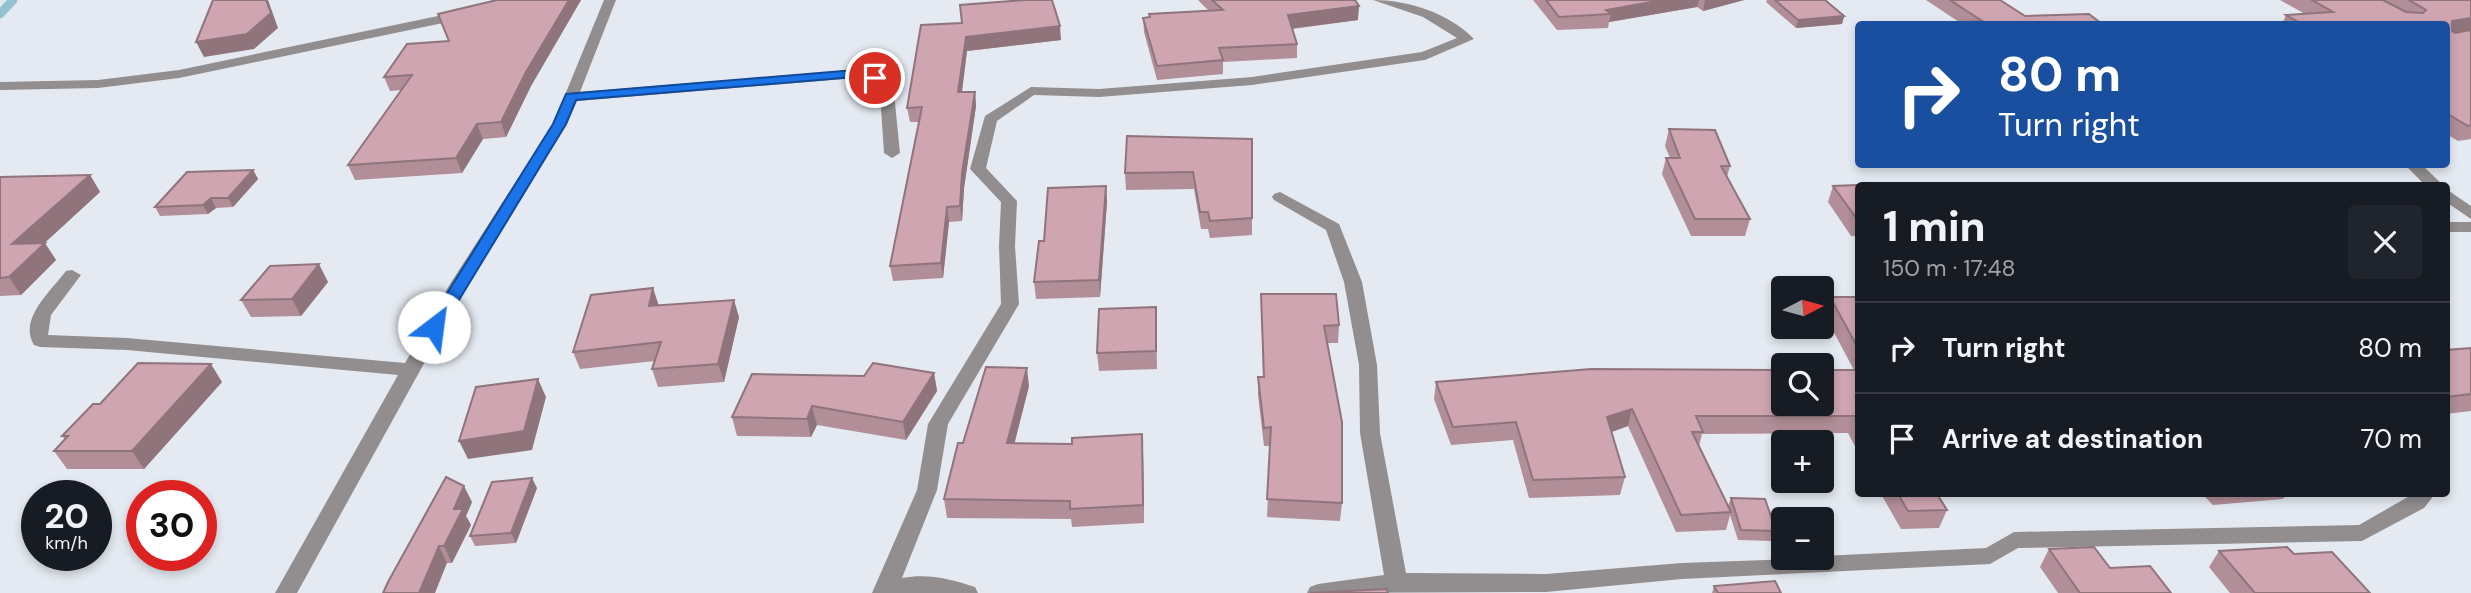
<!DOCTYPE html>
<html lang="en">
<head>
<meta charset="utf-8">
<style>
	body { margin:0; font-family:"DM Sans",sans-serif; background:#20242c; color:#f1f3f6; height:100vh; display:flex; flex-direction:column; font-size:26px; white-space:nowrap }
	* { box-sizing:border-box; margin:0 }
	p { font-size:23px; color:#9ea1a6 }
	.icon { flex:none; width:38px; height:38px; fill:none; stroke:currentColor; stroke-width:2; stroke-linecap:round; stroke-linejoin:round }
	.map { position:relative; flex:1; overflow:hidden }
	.panel { position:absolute; left:1855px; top:182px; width:595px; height:315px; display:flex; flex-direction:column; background:#171b24; border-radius:7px; box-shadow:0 4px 10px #0003 }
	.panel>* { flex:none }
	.banner { position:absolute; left:1855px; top:21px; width:595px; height:147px; border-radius:7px; box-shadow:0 4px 10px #0003; background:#1a4fa0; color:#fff; overflow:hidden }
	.needle { width:46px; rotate:84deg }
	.controls { position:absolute; left:1771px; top:276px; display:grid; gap:14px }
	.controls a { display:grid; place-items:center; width:63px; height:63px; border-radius:7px; background:#171b24; box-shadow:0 4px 10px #0003; font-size:35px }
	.speed { position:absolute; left:21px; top:480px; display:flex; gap:14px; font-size:35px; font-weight:700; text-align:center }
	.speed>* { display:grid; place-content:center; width:91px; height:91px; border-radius:50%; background:#171b24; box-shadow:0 4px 10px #0003; line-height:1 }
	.speed small { font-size:18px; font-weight:400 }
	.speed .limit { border:10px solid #d22; background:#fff; color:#111 }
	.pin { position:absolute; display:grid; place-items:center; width:60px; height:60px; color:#fff; margin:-30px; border:4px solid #fff; border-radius:50%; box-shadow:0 2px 7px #0007 }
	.me { position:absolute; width:77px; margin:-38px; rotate:30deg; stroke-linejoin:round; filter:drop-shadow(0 0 5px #0008) }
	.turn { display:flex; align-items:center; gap:24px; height:147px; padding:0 28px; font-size:32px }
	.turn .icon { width:91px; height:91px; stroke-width:2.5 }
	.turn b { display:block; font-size:49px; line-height:60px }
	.round { display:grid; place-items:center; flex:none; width:74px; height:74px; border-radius:7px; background:#20242c }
	.summary { display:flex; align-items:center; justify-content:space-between; height:119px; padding:0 28px }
	h1 { font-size:42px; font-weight:800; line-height:52px }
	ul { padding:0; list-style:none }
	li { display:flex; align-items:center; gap:21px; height:91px; padding:0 28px; border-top:2px solid #363941 }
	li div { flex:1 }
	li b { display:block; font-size:26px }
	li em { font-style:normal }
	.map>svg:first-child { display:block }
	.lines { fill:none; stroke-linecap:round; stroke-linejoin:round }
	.stream { stroke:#94c1cf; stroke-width:9 }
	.minor { fill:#928e8f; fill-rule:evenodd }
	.wall { fill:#b18e98 }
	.shaded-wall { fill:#90747c }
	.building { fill:#cea5b1; stroke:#90747c; stroke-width:2 }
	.route { fill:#1a73e8; stroke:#114b97; stroke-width:2 }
</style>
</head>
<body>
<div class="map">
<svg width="2471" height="593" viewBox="0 0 2471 593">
	<rect width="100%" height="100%" fill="#e5eaf2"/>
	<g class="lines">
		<!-- stream -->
		<polyline class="stream" points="0,14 13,0"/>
		<!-- minor -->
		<g class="minor">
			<path d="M604 0H616L580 92 855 70 880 75 894 93 900 153 892 158 884 153 880 93 870 81 855 78 577 101 567 124 468 284 297 593H275L398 375 127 350 40 347 34 345C18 319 51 291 66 271L72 270 81 275 51 315 48 335 127 338 405 363 450 284 553 124Z"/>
			<path d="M1373 0C1408 0 1449 13 1474 39L1425 60 1252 85 1099 97 1034 95 997 121 986 168 1017 201 1015 246 1019 304 948 424 937 490 902 578C928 573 951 579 975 587L978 593H872L917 490 928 424 1001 304 999 246 1001 202 970 169 985 116 1031 87 1099 89 1252 77 1422 52 1457 38 1423 17Z"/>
			<polygon points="462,11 467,12 467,18 179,78 98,88 0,90 0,82 98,80 179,70"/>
			<polygon points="2404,164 2421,164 2444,186 2426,186"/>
			<polygon points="2446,189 2471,206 2471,219 2446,202"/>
			<polygon points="1280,192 1339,224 1362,282 1377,365 1380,433 1406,573 1546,574 1682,563 1822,558 1822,556 1986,548 2014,532 2359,525 2413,494 2435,494 2424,508 2362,541 2018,548 1990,564 1682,579 1546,592 1307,593 1310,587 1318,584 1384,575 1360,433 1359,365 1344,282 1326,230 1274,200 1272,197 1274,194"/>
			<rect x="2446" y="222" width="25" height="10"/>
		</g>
	</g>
	<!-- wall -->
	<g class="wall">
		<polygon points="497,0 581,0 531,86 506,137 483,139 462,173 355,180 348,165 401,90 390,91 384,77 449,41"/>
		<polygon points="1198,0 1355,0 1358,20 1292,29 1297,44 1297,58 1223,62 1223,74 1157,80 1144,32 1143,18 1209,11"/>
		<polygon points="1533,0 1744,0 1703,11 1697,7 1609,22 1608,28 1557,30"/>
		<polygon points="1767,0 1825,0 1844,16 1842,24 1796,28 1766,2"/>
		<polygon points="1926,0 2000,0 2025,16 2102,24 1931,24 1959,22"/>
		<polygon points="2280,0 2471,0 2471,139 2458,141 2446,134 2446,24 2282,24 2286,15 2305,14"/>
		<polygon points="962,23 1061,40 967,51 962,92 975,92 976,106 964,188 962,221 949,222 943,278 893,281 890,266 919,122 910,122 907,108"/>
		<polygon points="1669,129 1730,166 1727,177 1750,219 1745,236 1691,236 1662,174 1666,158 1670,158 1665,146"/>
		<polygon points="1252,139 1252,235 1210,238 1208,229 1201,229 1194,189 1126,190 1125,173"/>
		<polygon points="253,170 258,179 233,207 216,208 208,214 160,216 155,207"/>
		<polygon points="90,175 100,192 44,243 56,260 21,295 0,296 0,177"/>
		<polygon points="1106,186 1107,202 1100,297 1036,299 1034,282"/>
		<polygon points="1833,186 1858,186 1858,236 1851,236 1828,202"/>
		<polygon points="328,282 301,316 251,317 241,300"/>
		<polygon points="1261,294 1339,325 1338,343 1327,343 1342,503 1340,521 1267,517 1270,446 1264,446 1258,395 1258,377 1263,377"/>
		<polygon points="1830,297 1858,297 1858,452 1848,433 1702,434 1699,446 1728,506 1731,498 1776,531 1772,541 1738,540 1730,515 1726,530 1676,532 1628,426 1612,432 1625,477 1620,495 1529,498 1513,440 1451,445 1434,399 1436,382 1854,370 1824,314"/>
		<polygon points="659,305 739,317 724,382 658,387 652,369 655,361 580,369 573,352"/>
		<polygon points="1156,307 1157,369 1099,371 1097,353"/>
		<polygon points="2471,348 2471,411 2446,414 2446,350"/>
		<polygon points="934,373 937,391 906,440 817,425 811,437 737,436 732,417 864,376"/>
		<polygon points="222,382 144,469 67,469 54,451 65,439 62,436 100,404"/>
		<polygon points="1029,386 1014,443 1143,452 1144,523 1072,527 1071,519 947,518 944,499 963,443"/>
		<polygon points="537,488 516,543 475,546 470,536"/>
		<polygon points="1881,494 1937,494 1947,510 1939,528 1901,529"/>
		<polygon points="2202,494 2287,494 2283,499 2213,505"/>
		<polygon points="472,502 466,516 471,525 452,563 447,563 383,593"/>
		<polygon points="2049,549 2110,568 2171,593 2058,593 2040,567"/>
		<polygon points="2219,551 2294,554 2370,593 2230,593 2209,567"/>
		<polygon points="1714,586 1781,593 1712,593"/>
	</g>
	<!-- shaded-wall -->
	<g class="shaded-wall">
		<polygon points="266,0 268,0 278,28 254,49 204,57 196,42"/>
		<polygon points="569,0 581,0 531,86 506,137 501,122 526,72"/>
		<polygon points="1663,0 1699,0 1697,7 1609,22 1611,14 1606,10"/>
		<polygon points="1705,0 1744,0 1703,11"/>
		<polygon points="1359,6 1358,20 1288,29 1288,15"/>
		<polygon points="1844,16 1842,24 1796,28 1798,20"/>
		<polygon points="2471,18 2471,30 2446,35 2452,21"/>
		<polygon points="1060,26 1061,40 967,51 960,106 958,92 966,37"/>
		<polygon points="975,92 976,106 964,188 962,221 960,206 962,173"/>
		<polygon points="477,124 483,139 462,173 456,158"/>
		<polygon points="253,170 258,179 233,207 228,198"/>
		<polygon points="90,175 100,192 24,262 12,244"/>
		<polygon points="1106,186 1107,202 1100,297 1099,280"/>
		<polygon points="211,198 216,208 208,214 203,205"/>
		<polygon points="947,207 949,222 943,278 941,263"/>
		<polygon points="45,243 56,260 21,295 9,277"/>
		<polygon points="319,264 328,282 301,316 292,299"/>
		<polygon points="653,288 659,306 649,306"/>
		<polygon points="734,300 739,317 724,382 718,364"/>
		<polygon points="211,364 222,382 144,469 132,451"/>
		<polygon points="1027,368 1029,386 1010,461 1007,443"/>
		<polygon points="934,373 937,391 906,440 903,422"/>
		<polygon points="538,379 546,397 532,450 468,459 459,441"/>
		<polygon points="812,406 817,425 811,437 807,419"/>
		<polygon points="1632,409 1628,426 1603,435 1607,417"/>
		<polygon points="1142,434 1143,452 1144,523 1143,505"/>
		<polygon points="532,478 537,488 516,543 511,533"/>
		<polygon points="464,486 472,502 466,516 471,525 452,563 444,546 454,509"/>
		<polygon points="439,546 447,563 435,593 419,593"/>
	</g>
	<!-- building -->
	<g class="building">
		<polygon points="213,0 266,0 271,13 247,34 196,42"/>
		<polygon points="497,0 569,0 526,72 501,122 477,124 456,158 348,165 412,75 384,77 407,44 449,41 438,14"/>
		<polygon points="1024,0 1052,0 1060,26 966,37 958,92 975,92 962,173 960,206 947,207 941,263 890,266 922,107 907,108 921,25 962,23 960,5"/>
		<polygon points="1212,0 1355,0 1359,6 1288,15 1297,44 1219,48 1223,60 1157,66 1143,18 1150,17 1149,14 1223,10"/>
		<polygon points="1546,0 1663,0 1606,10 1611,14 1559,17"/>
		<polygon points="1775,0 1825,0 1844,16 1798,20"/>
		<polygon points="1950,0 2000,0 2025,16 2089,14 2102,24 1931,24 1982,21"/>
		<polygon points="2312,0 2383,0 2406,12 2423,13 2426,10 2409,0 2471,0 2471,18 2452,21 2452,31 2455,33 2471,30 2471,125 2468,126 2446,113 2446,24 2302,24 2286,15 2333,12"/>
		<polygon points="1669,129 1715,130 1730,166 1721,166 1750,219 1695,219 1666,158 1680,158"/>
		<polygon points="1127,136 1252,139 1252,218 1210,221 1208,212 1200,212 1193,172 1125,173"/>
		<polygon points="253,170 228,198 211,198 203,205 155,207 187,172"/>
		<polygon points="90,175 12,244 45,243 9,277 0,278 0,177"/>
		<polygon points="1911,183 1913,186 1858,186 1858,219 1857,219 1833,186"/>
		<polygon points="1106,186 1099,280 1034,282 1039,241 1044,241 1048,188"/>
		<polygon points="319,264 292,299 241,300 270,266"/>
		<polygon points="653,288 649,306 734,300 718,364 652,369 661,342 573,352 591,295"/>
		<polygon points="1261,294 1336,294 1339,325 1324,326 1342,422 1342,503 1267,499 1271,427 1264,428 1258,377 1264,377"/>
		<polygon points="1830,297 1858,297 1858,348"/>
		<polygon points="1156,307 1156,351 1097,353 1099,309"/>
		<polygon points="2471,348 2471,394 2446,397 2446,350"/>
		<polygon points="138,363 211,364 132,451 54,451 68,436 62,436 93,404 100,404"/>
		<polygon points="873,363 934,373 903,422 812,406 807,419 732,417 752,374 864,376"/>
		<polygon points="986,367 1027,368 1007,443 1072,444 1072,438 1142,434 1143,505 1070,509 1070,501 944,499 958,443 963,443"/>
		<polygon points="1591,369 1783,370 1783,404 1822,404 1822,370 1858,370 1858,423 1855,416 1696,416 1703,432 1692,432 1731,512 1681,515 1632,409 1607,417 1625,477 1533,480 1516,422 1453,427 1436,382"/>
		<polygon points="538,379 524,431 459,441 476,387"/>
		<polygon points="446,477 464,486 454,509 463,509 444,546 439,546 419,593 383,593 388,582"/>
		<polygon points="532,478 511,533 470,536 492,482"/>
		<polygon points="1898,494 1937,494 1947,510 1908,511"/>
		<polygon points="1731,498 1765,499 1776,531 1741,530"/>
		<polygon points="2094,547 2110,568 2150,566 2171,593 2080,593 2049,549"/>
		<polygon points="2287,547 2294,554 2332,552 2370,593 2255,593 2219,551"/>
		<polygon points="1775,581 1781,593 1718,593 1714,586"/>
		<polygon points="1387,589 1388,593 1310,593"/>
	</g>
	<!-- route -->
	<polygon class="route" points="855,70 882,78 875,82 855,77 576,100 566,124 440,331 434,332 426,327 553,124 566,94"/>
</svg>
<div class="controls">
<a><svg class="needle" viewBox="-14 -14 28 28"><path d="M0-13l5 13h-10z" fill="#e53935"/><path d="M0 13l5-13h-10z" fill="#9ea1a6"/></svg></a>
<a><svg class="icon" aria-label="search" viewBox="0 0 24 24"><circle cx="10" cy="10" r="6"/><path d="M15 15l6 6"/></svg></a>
<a>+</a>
<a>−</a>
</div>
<div class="speed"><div>20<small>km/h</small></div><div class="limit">30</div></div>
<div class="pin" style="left:875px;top:78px;background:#d93025"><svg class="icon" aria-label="arrive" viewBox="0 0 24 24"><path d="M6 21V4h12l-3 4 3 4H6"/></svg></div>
<svg class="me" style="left:434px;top:327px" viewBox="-20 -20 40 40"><circle r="19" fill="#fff"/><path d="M0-13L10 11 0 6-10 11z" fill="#1a73e8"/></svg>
<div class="banner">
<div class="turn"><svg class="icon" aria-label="right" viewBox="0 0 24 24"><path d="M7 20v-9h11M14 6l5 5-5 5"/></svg><div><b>80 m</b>Turn right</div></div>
</div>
<section class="panel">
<div class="summary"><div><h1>1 min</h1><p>150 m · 17:48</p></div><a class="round"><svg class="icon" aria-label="close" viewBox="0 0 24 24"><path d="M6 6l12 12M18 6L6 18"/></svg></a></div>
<ul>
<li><svg class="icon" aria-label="right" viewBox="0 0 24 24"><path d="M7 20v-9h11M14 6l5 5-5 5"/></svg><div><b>Turn right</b></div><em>80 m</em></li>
<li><svg class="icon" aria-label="arrive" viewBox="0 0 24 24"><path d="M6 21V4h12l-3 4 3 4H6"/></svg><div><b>Arrive at destination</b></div><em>70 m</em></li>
</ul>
</section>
</div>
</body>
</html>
